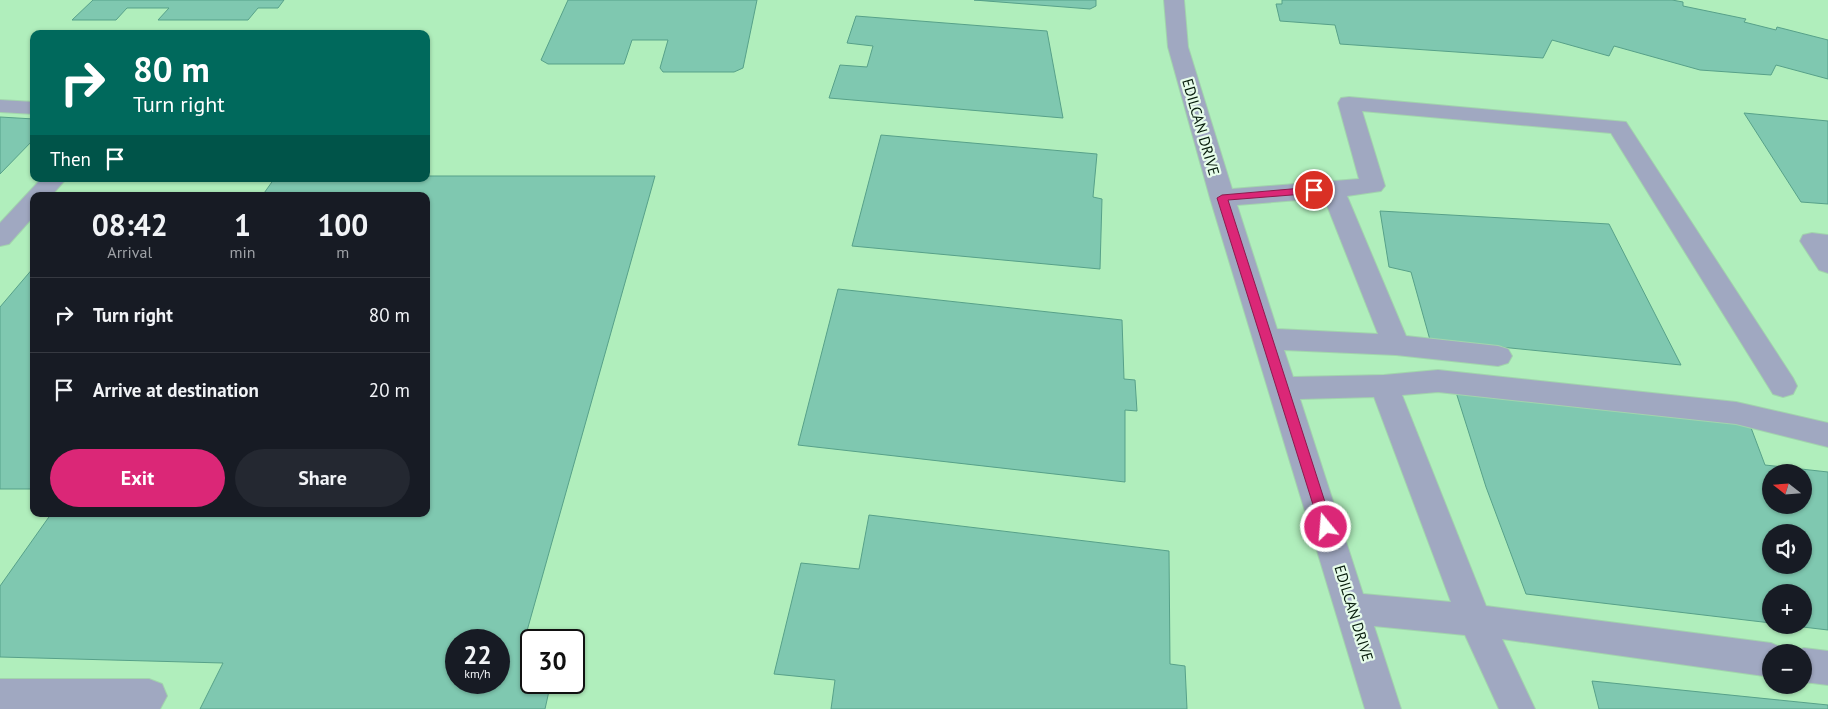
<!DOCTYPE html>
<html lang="en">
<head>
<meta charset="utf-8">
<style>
	body { margin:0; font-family:"PT Sans",sans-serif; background:#242831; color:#f1f3f6; height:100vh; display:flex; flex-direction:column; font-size:19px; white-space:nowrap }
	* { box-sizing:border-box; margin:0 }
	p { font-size:16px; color:#9ea1a6 }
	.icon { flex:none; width:28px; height:28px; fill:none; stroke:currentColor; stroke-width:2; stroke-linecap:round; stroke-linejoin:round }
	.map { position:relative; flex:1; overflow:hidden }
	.details { position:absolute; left:30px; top:192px; width:400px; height:325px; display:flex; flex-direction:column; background:#171b24; border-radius:10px; box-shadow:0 1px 4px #0004 }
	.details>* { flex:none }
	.banner { position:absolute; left:30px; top:30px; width:400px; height:152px; border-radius:10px; box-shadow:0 1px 4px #0004; background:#00695c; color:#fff; overflow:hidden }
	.needle { width:32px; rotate:287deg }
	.buttons { position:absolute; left:1762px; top:464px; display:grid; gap:10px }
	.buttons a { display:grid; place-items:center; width:50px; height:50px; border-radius:50%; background:#171b24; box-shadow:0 1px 4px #0004; font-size:25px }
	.speed { position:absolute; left:445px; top:629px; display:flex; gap:10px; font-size:25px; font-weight:700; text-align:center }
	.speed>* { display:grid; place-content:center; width:65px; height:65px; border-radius:50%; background:#171b24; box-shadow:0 1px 4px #0004; line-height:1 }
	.speed small { font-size:12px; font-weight:400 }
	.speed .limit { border:2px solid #111; border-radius:8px; background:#fff; color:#111 }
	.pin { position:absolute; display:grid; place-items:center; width:42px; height:42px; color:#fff; margin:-21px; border:2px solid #fff; border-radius:50%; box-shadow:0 1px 5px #0007 }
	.me { position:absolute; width:55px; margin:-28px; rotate:343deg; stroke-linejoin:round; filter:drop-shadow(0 0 4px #0008) }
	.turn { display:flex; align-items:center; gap:18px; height:105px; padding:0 20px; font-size:22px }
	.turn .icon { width:65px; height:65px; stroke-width:2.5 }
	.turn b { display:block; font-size:35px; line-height:42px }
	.then { display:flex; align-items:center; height:48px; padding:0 20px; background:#0003; gap:10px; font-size:19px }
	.eta { display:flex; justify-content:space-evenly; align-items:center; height:85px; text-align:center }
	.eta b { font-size:30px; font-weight:800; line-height:35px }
	.cta { display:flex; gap:10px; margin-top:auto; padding:10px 20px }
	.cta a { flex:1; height:58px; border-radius:30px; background:#db2777; color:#fff; font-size:20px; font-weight:800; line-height:58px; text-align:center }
	.cta a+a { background:#242831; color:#f1f3f6 }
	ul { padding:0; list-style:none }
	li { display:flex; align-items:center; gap:15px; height:75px; padding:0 20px; border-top:1px solid #363941 }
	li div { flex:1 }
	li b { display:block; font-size:19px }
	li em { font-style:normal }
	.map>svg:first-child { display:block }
	.built { fill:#b0eebc; fill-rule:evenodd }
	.building { fill:#7fc8b0; stroke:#57a189; fill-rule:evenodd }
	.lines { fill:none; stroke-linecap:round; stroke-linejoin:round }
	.minor-casing { stroke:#a2d4ad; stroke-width:2 }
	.minor { fill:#a0a8c1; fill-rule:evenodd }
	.route { fill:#db2777; stroke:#8e194d }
	.labels { text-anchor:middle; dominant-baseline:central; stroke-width:4.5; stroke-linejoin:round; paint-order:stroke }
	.street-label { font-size:15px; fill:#051a0a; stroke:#e6fcea }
</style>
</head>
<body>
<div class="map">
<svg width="1828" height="709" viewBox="0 0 1828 709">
	<rect width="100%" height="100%" fill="#c0f8cc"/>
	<!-- built -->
	<path class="built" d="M0 0H1828V709H0ZM34 34H426V179H34ZM34 196H426V514H34ZM1771 472H1804V505H1771ZM1771 532H1804V565H1771ZM1771 592H1804V625H1771ZM456 640H499V682H456ZM531 640H574V682H531ZM1771 652H1804V685H1771Z"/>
	<!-- building -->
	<g class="building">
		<polygon points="93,0 284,0 278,8 258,8 248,20 158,20 169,8 127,8 116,20 72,20"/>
		<polygon points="568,0 757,0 743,68 734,72 663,72 660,68 668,40 632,40 624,64 548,64 541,60"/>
		<polygon points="974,0 1096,0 1096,6 1090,9"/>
		<polygon points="1282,0 1672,0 1683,2 1683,6 1746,19 1744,22 1776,30 1777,27 1828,40 1828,79 1776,65 1771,75 1700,70 1614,46 1609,56 1552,40 1543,58 1340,44 1335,25 1280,21 1276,4 1282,4"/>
		<polygon points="856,16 1047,31 1063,118 829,98 840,65 867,67 873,46 847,43"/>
		<polygon points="1744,113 1828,121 1828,204 1801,202"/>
		<polygon points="0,117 34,119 34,139 0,174"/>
		<polygon points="881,135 1097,154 1093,197 1102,199 1100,269 852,246"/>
		<path d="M426 176H655L523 645 531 655V682H551L545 709H200L223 663 0 657V586L51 514H426V196H262L274 179H426ZM456 640H499V682H456Z"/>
		<polygon points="1380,211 1609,224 1681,365 1430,340 1411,272 1389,267"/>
		<polygon points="34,267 34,489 0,489 0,307"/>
		<polygon points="838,289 1122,320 1124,379 1135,380 1137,411 1125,410 1125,482 798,445"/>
		<path d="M1455 389 1750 425 1765 465 1828 472V630L1786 625H1804V592H1771V623L1526 594 1486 487ZM1771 472H1804V505H1771ZM1771 532H1804V565H1771Z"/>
		<polygon points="869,515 1169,551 1170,664 1185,666 1187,709 831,709 835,680 774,674 801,563 859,569"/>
		<polygon points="1592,681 1828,705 1828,709 1599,709"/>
	</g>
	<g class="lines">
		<defs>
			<g id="minor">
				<path d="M1164 0H1184L1188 47 1232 189 1359 179 1338 103 1341 98 1349 97 1626 122 1793 378 1797 386 1793 394 1783 397 1773 394 1611 133 1362 111 1385 186 1381 191 1347 196 1406 336 1498 346 1508 349 1512 356 1508 363 1498 366 1396 355 1284 350 1293 377 1384 375 1438 370 1736 402 1828 423V447L1736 424 1438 392 1402 395 1486 606 1771 643 1783 648 1785 652H1771V677L1502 639 1535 709H1499L1465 635 1374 626 1401 709H1365L1210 198 1168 47ZM1324 198 1378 334 1277 329 1237 205ZM1374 397 1451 602 1363 594 1300 399Z"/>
				<polygon points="0,100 34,102 34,114 0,112"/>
				<polygon points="41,179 66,179 51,196 34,196 34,216 9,244 0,246 0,223"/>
				<polygon points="1812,233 1828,235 1828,273 1819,270 1800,241 1803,235"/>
				<polygon points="1804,648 1828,651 1828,685 1804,682 1804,652 1793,652"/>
				<polygon points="0,679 149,679 162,684 167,696 160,709 0,709"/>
			</g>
		</defs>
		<!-- minor casing -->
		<use href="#minor" class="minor-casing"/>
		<!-- minor -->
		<use href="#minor" class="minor"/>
	</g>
	<!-- route -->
	<polygon class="route" points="1314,187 1319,190 1317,193 1228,200 1333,527 1331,531 1326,533 1322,531 1320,527 1217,198 1222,195"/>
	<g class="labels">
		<!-- street labels -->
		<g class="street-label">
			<text transform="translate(1201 127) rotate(74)">EDILCAN DRIVE</text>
			<text transform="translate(1354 613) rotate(73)">EDILCAN DRIVE</text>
		</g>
	</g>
</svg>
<div class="buttons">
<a><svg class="needle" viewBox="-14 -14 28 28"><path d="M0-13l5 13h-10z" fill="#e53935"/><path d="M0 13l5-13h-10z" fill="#9ea1a6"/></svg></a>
<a><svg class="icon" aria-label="sound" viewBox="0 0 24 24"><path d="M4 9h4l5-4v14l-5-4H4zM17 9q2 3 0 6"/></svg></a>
<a>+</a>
<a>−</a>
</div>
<div class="speed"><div>22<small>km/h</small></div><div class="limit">30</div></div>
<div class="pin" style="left:1314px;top:190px;background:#d93025"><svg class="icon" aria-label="arrive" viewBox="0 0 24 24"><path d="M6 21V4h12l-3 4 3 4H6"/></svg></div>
<svg class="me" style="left:1326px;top:527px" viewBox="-20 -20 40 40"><circle r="17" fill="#db2777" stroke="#fff" stroke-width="3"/><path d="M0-11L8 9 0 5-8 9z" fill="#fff"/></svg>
<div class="banner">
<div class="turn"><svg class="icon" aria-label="right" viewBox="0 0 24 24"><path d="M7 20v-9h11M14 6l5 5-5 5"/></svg><div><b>80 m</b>Turn right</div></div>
<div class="then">Then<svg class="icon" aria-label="arrive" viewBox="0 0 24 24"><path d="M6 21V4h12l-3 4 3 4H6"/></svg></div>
</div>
<section class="details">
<div class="eta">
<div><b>08:42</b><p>Arrival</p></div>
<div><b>1</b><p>min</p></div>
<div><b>100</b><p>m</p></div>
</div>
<ul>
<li><svg class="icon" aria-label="right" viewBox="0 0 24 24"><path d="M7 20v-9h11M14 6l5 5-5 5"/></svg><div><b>Turn right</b></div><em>80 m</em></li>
<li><svg class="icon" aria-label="arrive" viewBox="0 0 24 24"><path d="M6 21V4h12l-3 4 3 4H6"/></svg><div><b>Arrive at destination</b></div><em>20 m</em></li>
</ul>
<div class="cta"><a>Exit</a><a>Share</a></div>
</section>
</div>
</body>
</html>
